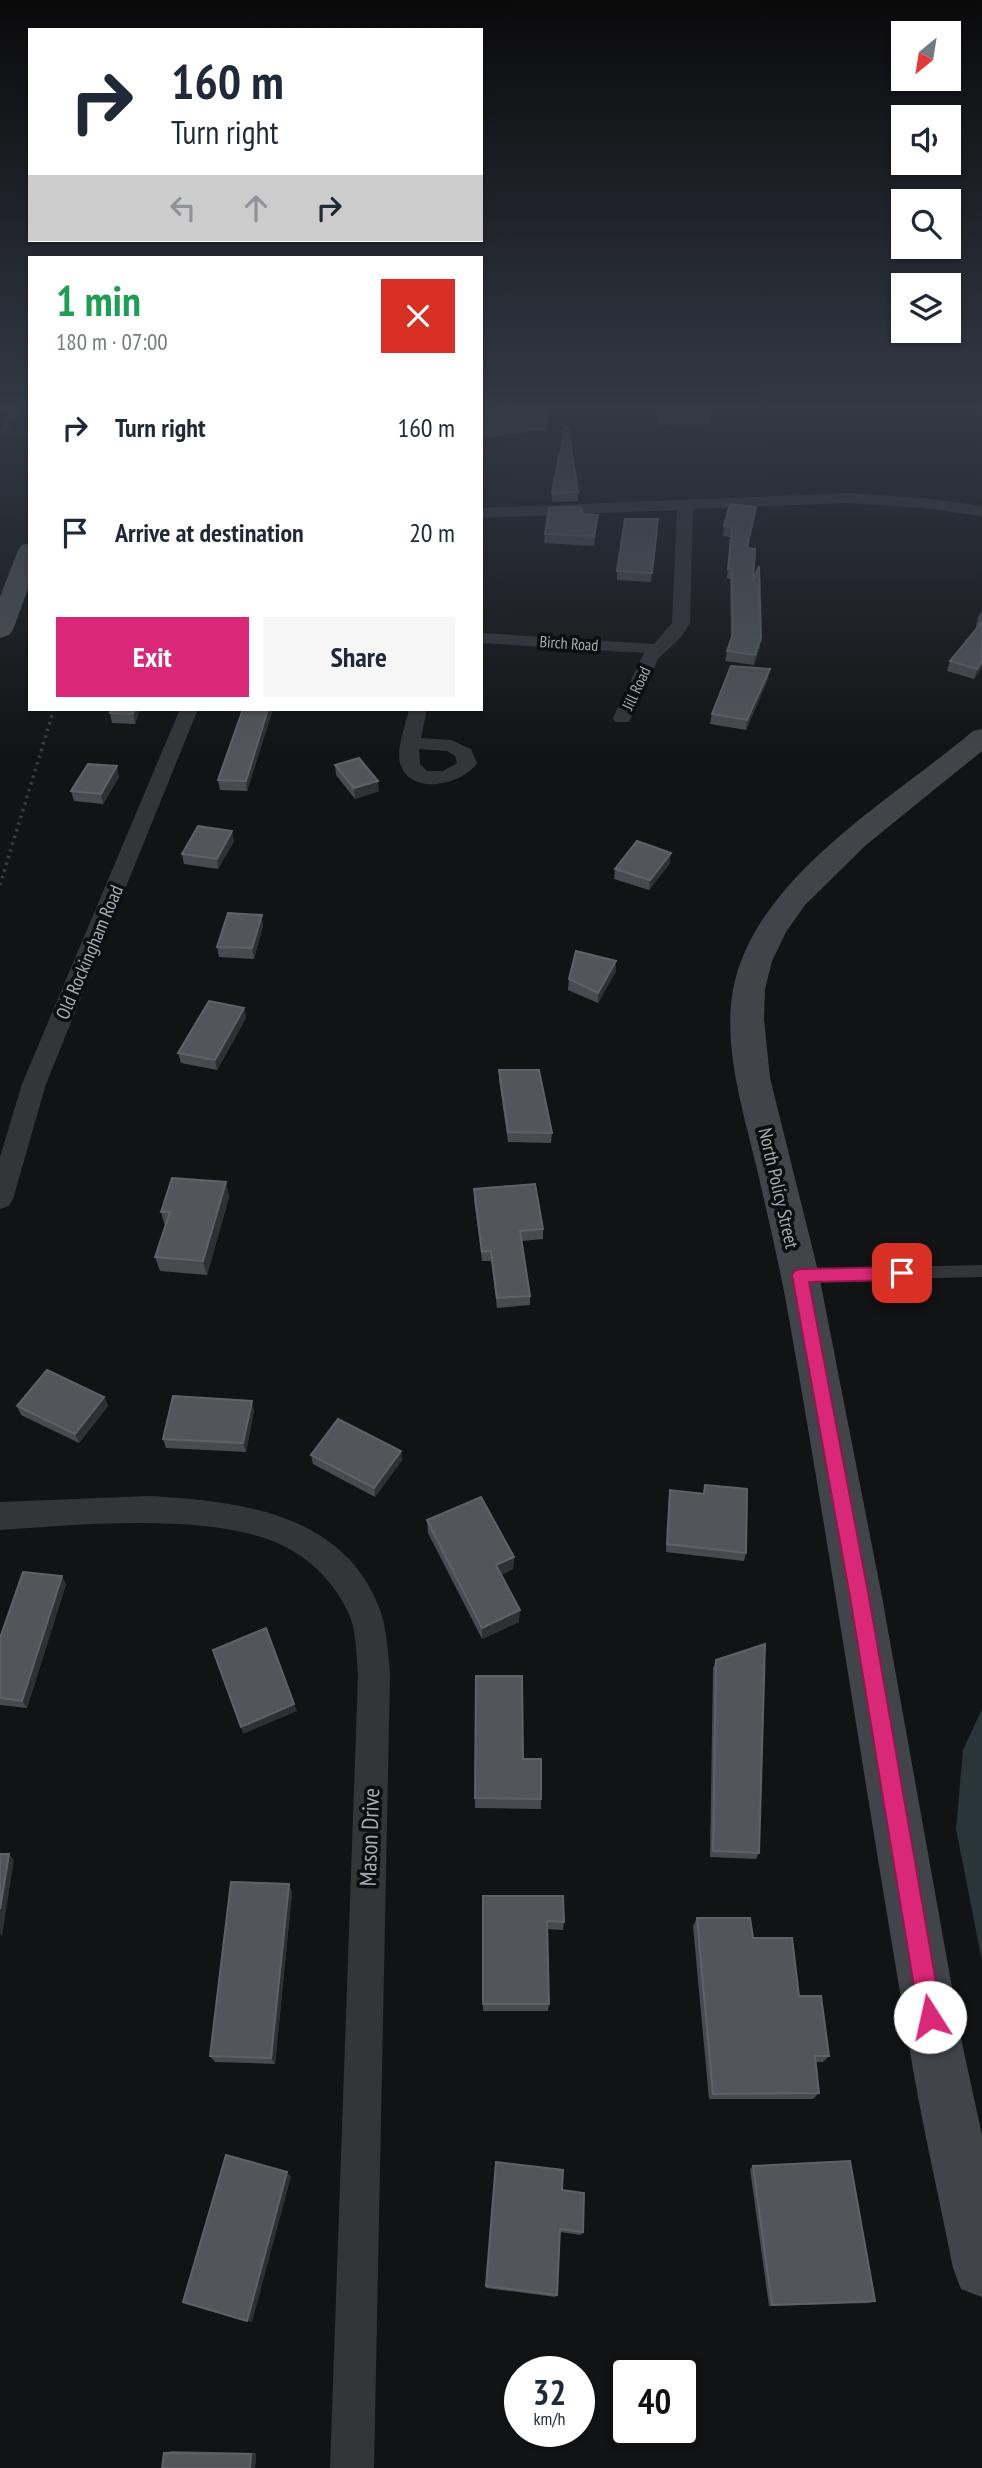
<!DOCTYPE html>
<html lang="en">
<head>
<meta charset="utf-8">
<style>
	body { margin:0; font-family:"PT Sans Narrow",sans-serif; background:#f6f6f7; color:#1f2937; height:100vh; display:flex; flex-direction:column; font-size:26px; white-space:nowrap }
	* { box-sizing:border-box; margin:0 }
	p { font-size:23px; color:#747a83 }
	.icon { flex:none; width:38px; height:38px; fill:none; stroke:currentColor; stroke-width:2; stroke-linecap:round; stroke-linejoin:round }
	.map { position:relative; flex:1; overflow:hidden }
	.details { position:absolute; left:28px; top:256px; width:455px; height:455px; display:flex; flex-direction:column; background:#fff; border-radius:0px; box-shadow:0 2px 5px #0004 }
	.details>* { flex:none }
	.top-card { position:absolute; left:28px; top:28px; width:455px; height:214px; border-radius:0px; box-shadow:0 2px 5px #0004; background:#fff; color:#1f2937; overflow:hidden }
	.needle { width:46px; rotate:210deg }
	.buttons { position:absolute; left:891px; top:21px; display:grid; gap:14px }
	.buttons a { display:grid; place-items:center; width:70px; height:70px; border-radius:0px; background:#fff; box-shadow:0 2px 5px #0004; font-size:35px }
	.speed { position:absolute; left:504px; top:2356px; display:flex; gap:14px; font-size:35px; font-weight:700; text-align:center }
	.speed>* { display:grid; place-content:center; width:91px; height:91px; border-radius:50%; background:#fff; box-shadow:0 2px 5px #0004; line-height:1 }
	.speed small { font-size:18px; font-weight:400 }
	.speed .limit { border:4px solid #111; border-radius:10px; background:#fff; color:#111 }
	.pin { position:absolute; display:grid; place-items:center; width:60px; height:60px; color:#fff; margin:-30px; border-radius:14px; box-shadow:0 4px 10px #0006 }
	.me { position:absolute; width:77px; margin:-38px; rotate:350deg; stroke-linejoin:round; filter:drop-shadow(0 0 5px #0008) }
	.turn { display:flex; align-items:center; gap:24px; height:147px; padding:0 28px; font-size:32px }
	.turn .icon { width:91px; height:91px; stroke-width:2.5 }
	.turn b { display:block; font-size:49px; line-height:60px }
	.lanes { display:flex; align-items:center; height:66px; padding:0 28px; background:#0003; justify-content:center; gap:35px; direction:ltr }
	.lanes .off { opacity:.35 }
	.round { display:grid; place-items:center; flex:none; width:74px; height:74px; border-radius:0px; background:#f6f6f7 }
	.overview { display:flex; align-items:center; justify-content:space-between; height:119px; padding:0 28px }
	h1 { font-size:42px; font-weight:600; line-height:52px; color:#1e9e55 }
	.action { display:flex; gap:14px; margin-top:auto; padding:14px 28px }
	.action a { flex:1; height:80px; border-radius:0px; background:#db2777; color:#fff; font-size:28px; font-weight:600; line-height:80px; text-align:center }
	.action a+a { background:#f6f6f7; color:#1f2937 }
	ul { padding:0; list-style:none }
	li { display:flex; align-items:center; gap:21px; height:105px; padding:0 28px }
	li div { flex:1 }
	li b { display:block; font-size:26px }
	li em { font-style:normal }
	.map>svg:first-child { display:block }
	.water { fill:#2a353a }
	.lines { fill:none; stroke-linecap:round; stroke-linejoin:round }
	.path { stroke:#393c40; stroke-width:3.5; stroke-dasharray:2.5 4.5; stroke-linecap:butt }
	.lane { fill:#333539; fill-rule:evenodd }
	.street { fill:#333539; fill-rule:evenodd }
	.secondary { fill:#414449; fill-rule:evenodd }
	.primary { fill:#4f5358; fill-rule:evenodd }
	.wall { fill:#484a4f }
	.shaded-wall { fill:#2e3033 }
	.building { fill:#52555a; stroke:#5e6268; stroke-width:2 }
	.route { fill:#db2777; stroke:#8e194d; stroke-width:2 }
	.labels { text-anchor:middle; dominant-baseline:central; stroke-width:7; stroke-linejoin:round; paint-order:stroke }
	.far-street-label { font-size:16px; fill:#a3abb5; stroke:#0e0e0f }
	.street-label { font-size:19px; fill:#a3abb5; stroke:#0e0e0f }
	.near-street-label { font-size:23px; fill:#a3abb5; stroke:#0e0e0f }
</style>
</head>
<body>
<div class="map">
<svg width="982" height="2468" viewBox="0 0 982 2468">
	<rect width="100%" height="100%" fill="#121314"/>
	<!-- water -->
	<polygon class="water" points="982,1709 982,1961 956,1829 963,1750"/>
	<g class="lines">
		<!-- path -->
		<polyline class="path" points="0,885 54,709"/>
		<!-- lane -->
		<g class="lane">
			<polygon points="11,410 19,410 7,432 30,432 30,436 0,437 0,432"/>
			<polygon points="982,1265 982,1277 801,1281 796,1279 794,1275 796,1271 801,1269"/>
		</g>
		<!-- street -->
		<g class="street">
			<polygon points="848,493 923,498 982,506 982,516 923,508 848,503 693,509 690,623 681,637 658,659 629,722 615,722 613,718 644,653 481,643 481,633 654,644 672,623 677,510 481,518 481,508"/>
			<polygon points="180,709 198,709 46,1084 13,1199 9,1206 0,1209 0,1157 22,1084"/>
			<path d="M409 709H427L421 738 451 740 471 749 477 763C462 785 410 797 400 763 396 747 406 725 409 709ZM419 749 447 751 455 756 457 763 443 771H427L420 764Z"/>
			<path d="M149 1496C237 1501 342 1512 379 1607 387 1628 388 1652 390 1675L374 2468H330L358 1675C356 1655 357 1630 348 1612 335 1585 316 1564 291 1550 224 1510 77 1525 0 1530V1502Z"/>
		</g>
		<!-- secondary -->
		<path class="secondary" d="M982 729V751L866 845 805 905 786 932 772 961 765 989 764 1019 770 1078 819 1275 882 1597 962 2043 982 2135V2297L961 2289 953 2268C938 2192 920 2116 908 2039 867 1801 832 1562 790 1324 781 1272 769 1221 757 1169 742 1105 716 1029 740 964 775 866 896 796 973 731Z"/>
		<!-- primary -->
		<polygon class="primary" points="30,543 30,583 13,630 9,635 0,638 0,597 18,550 22,545"/>
	</g>
	<!-- wall -->
	<g class="wall">
		<polygon points="481,410 547,421 547,431 526,431 526,433 504,434 504,436 481,437"/>
		<polygon points="657,410 710,410 711,415 710,424 659,425"/>
		<polygon points="578,492 578,501 552,502 552,493"/>
		<polygon points="756,507 747,548 753,581 760,647 754,665 725,661 727,651 731,638 730,579 727,578 730,537 723,536 724,526"/>
		<polygon points="582,514 598,515 594,546 544,543 545,534"/>
		<polygon points="658,519 651,582 617,580 617,571"/>
		<polygon points="982,611 982,667 974,679 947,671 950,661 977,628 976,627 978,617"/>
		<polygon points="768,679 746,730 710,724 712,714"/>
		<polygon points="140,709 135,724 112,723 110,713"/>
		<polygon points="243,709 273,709 247,791 220,790 218,780"/>
		<polygon points="335,765 379,791 355,799 336,775"/>
		<polygon points="119,777 103,804 74,801 71,791"/>
		<polygon points="234,841 218,869 184,864 182,854"/>
		<polygon points="670,863 649,890 614,879 615,869"/>
		<polygon points="263,925 254,959 219,957 217,947"/>
		<polygon points="616,961 616,971 598,1003 568,990 569,979"/>
		<polygon points="244,1008 246,1018 217,1070 181,1063 178,1053"/>
		<polygon points="499,1070 552,1133 551,1143 508,1142 499,1080"/>
		<polygon points="226,1182 229,1197 207,1275 160,1271 155,1257 165,1226 161,1212"/>
		<polygon points="474,1189 543,1229 543,1239 522,1241 530,1296 530,1305 497,1308 491,1261 482,1261 474,1199"/>
		<polygon points="104,1397 108,1406 79,1443 21,1415 17,1406"/>
		<polygon points="254,1410 246,1452 166,1448 163,1439"/>
		<polygon points="401,1451 402,1460 375,1497 313,1464 311,1455"/>
		<polygon points="705,1485 746,1553 744,1561 666,1552 669,1499 670,1490 703,1493"/>
		<polygon points="427,1520 514,1557 513,1569 501,1575 519,1622 482,1639 428,1533"/>
		<polygon points="66,1584 27,1708 0,1705 0,1638"/>
		<polygon points="716,1660 759,1853 756,1859 710,1857 713,1668"/>
		<polygon points="523,1759 541,1799 541,1809 475,1808 475,1798"/>
		<polygon points="292,1892 275,2064 215,2062 210,2056"/>
		<polygon points="483,1896 564,1922 563,1930 547,1929 549,2004 548,2011 483,2011"/>
		<polygon points="697,1918 753,1938 799,1996 829,2056 823,2062 815,2062 819,2093 813,2099 709,2099 693,1926"/>
		<polygon points="496,2162 562,2190 583,2232 581,2235 560,2232 557,2295 555,2297 486,2288"/>
		<polygon points="753,2166 875,2301 869,2303 769,2306 750,2169"/>
		<polygon points="171,2451 256,2453 255,2468 164,2453"/>
	</g>
	<!-- shaded-wall -->
	<g class="shaded-wall">
		<polygon points="761,638 760,647 754,665 755,655"/>
		<polygon points="982,661 982,667 974,679 977,669"/>
		<polygon points="770,669 768,679 746,730 747,720"/>
		<polygon points="134,709 140,709 135,724 133,714"/>
		<polygon points="268,709 273,709 247,791 246,781"/>
		<polygon points="117,766 119,777 103,804 101,794"/>
		<polygon points="378,781 379,791 355,799 354,788"/>
		<polygon points="232,831 234,841 218,869 217,859"/>
		<polygon points="671,853 670,863 649,890 650,880"/>
		<polygon points="262,915 263,925 254,959 252,948"/>
		<polygon points="616,961 616,971 598,1003 598,993"/>
		<polygon points="244,1008 246,1018 217,1070 215,1060"/>
		<polygon points="226,1182 229,1197 207,1275 203,1261"/>
		<polygon points="104,1397 108,1406 79,1443 75,1434"/>
		<polygon points="252,1401 254,1410 246,1452 243,1443"/>
		<polygon points="401,1451 402,1460 375,1497 374,1488"/>
		<polygon points="514,1557 513,1569 496,1577 496,1565"/>
		<polygon points="62,1576 66,1584 27,1708 22,1701"/>
		<polygon points="520,1610 519,1622 482,1639 482,1628"/>
		<polygon points="294,1704 297,1711 243,1734 241,1727"/>
		<polygon points="9,1854 14,1860 2,1936 0,1934 0,1909"/>
		<polygon points="289,1884 292,1892 275,2064 271,2058"/>
		<polygon points="287,2172 291,2177 252,2322 247,2321"/>
		<polygon points="256,2453 255,2468 250,2468 251,2454"/>
	</g>
	<!-- building -->
	<g class="building">
		<polygon points="481,410 544,410 547,421 525,422 526,424 503,425 504,427 481,428"/>
		<polygon points="659,410 710,410 711,415 660,416"/>
		<polygon points="565,427 568,427 578,492 552,493"/>
		<polygon points="730,504 756,507 747,548 755,549 753,581 759,566 761,638 755,655 727,651 733,634 732,569 728,569 732,527 724,526"/>
		<polygon points="581,507 582,514 598,515 594,536 545,534 549,508"/>
		<polygon points="625,519 658,519 652,573 617,571"/>
		<polygon points="982,622 982,661 977,669 950,661"/>
		<polygon points="731,666 770,669 747,720 712,714"/>
		<polygon points="112,709 134,709 133,714 110,713"/>
		<polygon points="243,709 268,709 246,781 218,780"/>
		<polygon points="359,758 378,781 354,788 335,765"/>
		<polygon points="88,764 117,766 101,794 71,791"/>
		<polygon points="198,826 232,831 217,859 182,854"/>
		<polygon points="637,841 671,853 650,880 615,869"/>
		<polygon points="228,913 262,915 252,948 217,947"/>
		<polygon points="576,951 616,961 598,993 569,979"/>
		<polygon points="209,1001 244,1008 215,1060 178,1053"/>
		<polygon points="499,1070 539,1070 552,1133 508,1132"/>
		<polygon points="172,1178 226,1182 203,1261 155,1257 170,1212 161,1212"/>
		<polygon points="535,1184 543,1229 520,1231 530,1296 497,1298 491,1251 482,1252 474,1189"/>
		<polygon points="47,1370 104,1397 75,1434 17,1406"/>
		<polygon points="173,1396 252,1401 243,1443 163,1439"/>
		<polygon points="338,1419 401,1451 374,1488 311,1455"/>
		<polygon points="705,1485 747,1489 746,1553 667,1544 670,1490 704,1494"/>
		<polygon points="481,1497 514,1557 496,1565 520,1610 482,1628 427,1520"/>
		<polygon points="23,1572 62,1576 22,1701 0,1698 0,1638"/>
		<polygon points="266,1628 294,1704 241,1727 213,1650"/>
		<polygon points="765,1644 759,1853 713,1851 716,1660"/>
		<polygon points="476,1676 522,1676 523,1759 541,1759 541,1799 475,1798"/>
		<polygon points="0,1854 9,1854 0,1909"/>
		<polygon points="231,1882 289,1884 271,2058 210,2056"/>
		<polygon points="483,1896 563,1896 564,1922 547,1921 549,2004 483,2004"/>
		<polygon points="697,1918 750,1918 753,1938 792,1938 799,1996 821,1996 829,2056 815,2056 819,2093 713,2094"/>
		<polygon points="226,2155 287,2172 247,2321 183,2302"/>
		<polygon points="850,2161 875,2301 772,2305 753,2166"/>
		<polygon points="496,2162 563,2170 562,2190 584,2193 583,2232 560,2229 557,2295 486,2286"/>
		<polygon points="164,2453 251,2454 250,2468 162,2468"/>
	</g>
	<!-- sky -->
	<linearGradient id="sky" x2="0" y2="1"><stop stop-color="#0a0a0b"/><stop offset="0.54" stop-color="#333945"/><stop offset="1" stop-color="#333945" stop-opacity="0"/></linearGradient>
	<rect width="982" height="755" fill="url(#sky)"/>
	<!-- route -->
	<polygon class="route" points="902,1267 910,1273 902,1280 809,1282 869,1597 942,2017 939,2025 930,2029 922,2025 919,2017 850,1597 792,1275 794,1271 800,1269"/>
	<g class="labels">
		<!-- far-street labels -->
		<g class="far-street-label">
			<text transform="translate(569 643) rotate(4)">Birch Road</text>
			<text transform="translate(636 688) rotate(-65)">Jill Road</text>
		</g>
		<!-- street labels -->
		<g class="street-label">
			<text transform="translate(89 952) rotate(-67)">Old Rockingham Road</text>
			<text transform="translate(779 1188) rotate(77)">North Policy Street</text>
		</g>
		<!-- near-street labels -->
		<g class="near-street-label">
			<text transform="translate(369 1837) rotate(-88)">Mason Drive</text>
		</g>
	</g>
</svg>
<div class="buttons">
<a><svg class="needle" viewBox="-14 -14 28 28"><path d="M0-13l5 13h-10z" fill="#e53935"/><path d="M0 13l5-13h-10z" fill="#747a83"/></svg></a>
<a><svg class="icon" aria-label="sound" viewBox="0 0 24 24"><path d="M4 9h4l5-4v14l-5-4H4zM17 9q2 3 0 6"/></svg></a>
<a><svg class="icon" aria-label="search" viewBox="0 0 24 24"><circle cx="10" cy="10" r="6"/><path d="M15 15l6 6"/></svg></a>
<a><svg class="icon" aria-label="layers" viewBox="0 0 24 24"><path d="M12 4l9 5-9 5-9-5zM3 14l9 5 9-5"/></svg></a>
</div>
<div class="speed"><div>32<small>km/h</small></div><div class="limit">40</div></div>
<div class="pin" style="left:902px;top:1273px;background:#d93025"><svg class="icon" aria-label="arrive" viewBox="0 0 24 24"><path d="M6 21V4h12l-3 4 3 4H6"/></svg></div>
<svg class="me" style="left:930px;top:2017px" viewBox="-20 -20 40 40"><circle r="19" fill="#fff"/><path d="M0-13L10 11 0 6-10 11z" fill="#db2777"/></svg>
<div class="top-card">
<div class="turn"><svg class="icon" aria-label="right" viewBox="0 0 24 24"><path d="M7 20v-9h11M14 6l5 5-5 5"/></svg><div><b>160 m</b>Turn right</div></div>
<div class="lanes"><svg class="icon off" aria-label="left" viewBox="0 0 24 24"><path d="M17 20v-9H6M10 6l-5 5 5 5"/></svg><svg class="icon off" aria-label="ahead" viewBox="0 0 24 24"><path d="M12 20V5M6 11l6-6 6 6"/></svg><svg class="icon" aria-label="right" viewBox="0 0 24 24"><path d="M7 20v-9h11M14 6l5 5-5 5"/></svg></div>
</div>
<section class="details">
<div class="overview"><div><h1>1 min</h1><p>180 m · 07:00</p></div><a class="round" style="background:#d93025;color:#fff"><svg class="icon" aria-label="close" viewBox="0 0 24 24"><path d="M6 6l12 12M18 6L6 18"/></svg></a></div>
<ul>
<li><svg class="icon" aria-label="right" viewBox="0 0 24 24"><path d="M7 20v-9h11M14 6l5 5-5 5"/></svg><div><b>Turn right</b></div><em>160 m</em></li>
<li><svg class="icon" aria-label="arrive" viewBox="0 0 24 24"><path d="M6 21V4h12l-3 4 3 4H6"/></svg><div><b>Arrive at destination</b></div><em>20 m</em></li>
</ul>
<div class="action"><a>Exit</a><a>Share</a></div>
</section>
</div>
</body>
</html>
